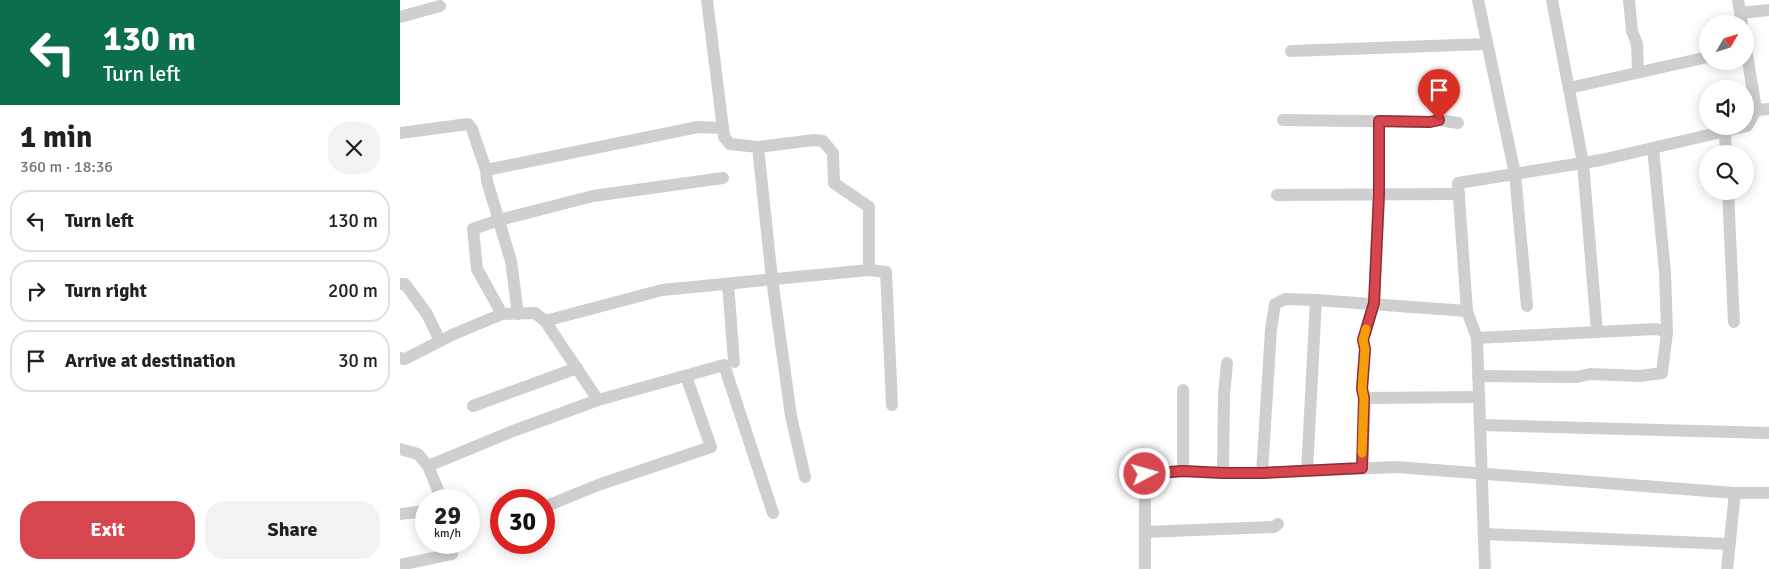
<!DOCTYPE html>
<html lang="en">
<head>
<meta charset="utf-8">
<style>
	body { margin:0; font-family:Signika,sans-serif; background:#f2f2f2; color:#202124; height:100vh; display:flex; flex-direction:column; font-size:19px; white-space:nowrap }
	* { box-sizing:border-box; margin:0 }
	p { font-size:16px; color:#757577 }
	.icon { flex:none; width:28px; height:28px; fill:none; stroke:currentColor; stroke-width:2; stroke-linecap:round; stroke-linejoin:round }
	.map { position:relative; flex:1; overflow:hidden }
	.side { display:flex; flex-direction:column; background:#fff; width:400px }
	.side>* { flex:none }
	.hud { background:#0b6e4f; color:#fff; overflow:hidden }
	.needle { width:32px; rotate:51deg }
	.fabs { position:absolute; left:1299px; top:15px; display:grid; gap:10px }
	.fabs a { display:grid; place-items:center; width:55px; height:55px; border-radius:50%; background:#fff; box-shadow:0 2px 12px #0003; font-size:25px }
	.speed { position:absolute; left:15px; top:489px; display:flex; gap:10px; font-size:25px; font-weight:700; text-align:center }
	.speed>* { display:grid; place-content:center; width:65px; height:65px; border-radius:50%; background:#fff; box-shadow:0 2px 12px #0003; line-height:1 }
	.speed small { font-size:12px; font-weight:400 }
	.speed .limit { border:8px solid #d22; background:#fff; color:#111 }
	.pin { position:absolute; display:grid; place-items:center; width:42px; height:42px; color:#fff; margin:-51px -21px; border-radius:50% 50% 50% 0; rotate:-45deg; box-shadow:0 0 5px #0007 }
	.pin .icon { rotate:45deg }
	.me { position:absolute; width:55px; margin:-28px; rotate:84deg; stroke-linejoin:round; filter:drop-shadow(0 0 4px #0008) }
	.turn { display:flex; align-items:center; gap:18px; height:105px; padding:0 20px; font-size:22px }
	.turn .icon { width:65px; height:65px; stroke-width:2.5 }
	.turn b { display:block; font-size:35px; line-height:42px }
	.round { display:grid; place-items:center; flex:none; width:52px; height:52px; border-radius:20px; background:#f2f2f2 }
	.summary { display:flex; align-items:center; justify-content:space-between; height:85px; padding:0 20px }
	h1 { font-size:30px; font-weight:800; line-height:38px }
	.action { display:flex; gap:10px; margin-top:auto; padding:10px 20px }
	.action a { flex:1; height:58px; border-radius:20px; background:#d7464f; color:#fff; font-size:20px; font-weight:800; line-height:58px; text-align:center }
	.action a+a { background:#f2f2f2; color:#202124 }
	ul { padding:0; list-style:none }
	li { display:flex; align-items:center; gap:15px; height:62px; margin:0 10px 8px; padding:0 10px; border:2px solid #e0e0e0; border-radius:20px }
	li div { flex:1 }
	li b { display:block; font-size:19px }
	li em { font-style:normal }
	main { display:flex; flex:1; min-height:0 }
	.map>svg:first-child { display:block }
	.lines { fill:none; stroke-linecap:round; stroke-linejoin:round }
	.street { stroke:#cfcfcf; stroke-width:12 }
	.route-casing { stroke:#8c2e33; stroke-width:12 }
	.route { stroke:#d7464f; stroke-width:9 }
	.slow { stroke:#f59e0b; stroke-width:9 }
</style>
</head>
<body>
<main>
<section class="side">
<div class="hud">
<div class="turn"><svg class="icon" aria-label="left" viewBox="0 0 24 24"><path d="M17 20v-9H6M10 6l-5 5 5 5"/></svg><div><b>130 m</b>Turn left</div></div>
</div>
<div class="summary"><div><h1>1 min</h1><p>360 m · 18:36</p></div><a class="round"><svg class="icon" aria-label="close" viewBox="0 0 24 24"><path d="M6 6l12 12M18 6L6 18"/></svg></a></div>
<ul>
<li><svg class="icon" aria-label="left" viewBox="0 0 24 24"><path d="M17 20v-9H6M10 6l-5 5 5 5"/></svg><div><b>Turn left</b></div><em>130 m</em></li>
<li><svg class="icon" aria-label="right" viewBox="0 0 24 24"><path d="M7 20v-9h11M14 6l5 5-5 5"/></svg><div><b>Turn right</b></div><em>200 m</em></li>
<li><svg class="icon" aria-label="arrive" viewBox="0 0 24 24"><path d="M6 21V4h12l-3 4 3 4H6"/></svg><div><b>Arrive at destination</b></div><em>30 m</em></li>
</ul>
<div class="action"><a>Exit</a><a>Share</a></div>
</section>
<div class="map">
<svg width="1369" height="569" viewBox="0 0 1369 569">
	<rect width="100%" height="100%" fill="#fff"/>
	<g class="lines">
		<!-- street -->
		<g class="street">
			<polyline points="307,0 324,137 330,144 358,147 414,140 423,141 433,153 434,183 469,207 469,270"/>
			<polyline points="1078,0 1115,174 1127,306"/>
			<polyline points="1152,0 1183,163 1197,331"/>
			<polyline points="1229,0 1232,31 1237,44 1238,71"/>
			<polyline points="1338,0 1342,24"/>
			<polyline points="1340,13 1369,10"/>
			<polyline points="0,17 40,6"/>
			<polyline points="891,51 1087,44"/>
			<polyline points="1169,88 1308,57"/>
			<polyline points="1356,110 1369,109"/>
			<polyline points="883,120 1030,122 1039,120 1058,123"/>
			<polyline points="1325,131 1326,154"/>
			<polyline points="0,133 68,124 72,129 86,170 87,181 111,261 118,314"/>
			<polyline points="358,147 372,279 391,416 405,477"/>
			<polyline points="86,170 298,127 323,128"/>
			<polyline points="1328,191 1334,322"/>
			<polyline points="877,195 1059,194"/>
			<polyline points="0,284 5,284 27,314 40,341"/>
			<polyline points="328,284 334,362"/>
			<polyline points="102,314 77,269 73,229 99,220 193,196 323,178"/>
			<polyline points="145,321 262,290 469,270 486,272 492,405"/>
			<polyline points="1077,338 1256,329 1267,332"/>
			<polyline points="0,358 5,359 54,334 102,314 135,313 145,321 198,400 324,365 373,513"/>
			<polyline points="1078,376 1177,377 1190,374 1240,376 1262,373 1267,332 1265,272 1253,148"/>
			<polyline points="965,398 1079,397"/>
			<polyline points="73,406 177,368"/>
			<polyline points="1080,425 1369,433"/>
			<polyline points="0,449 18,454 28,466 42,500"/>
			<polyline points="28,466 113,431 198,400"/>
			<polyline points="962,468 965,398 962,389 965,349 963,340 974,303 979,194 979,121"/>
			<polyline points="783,471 783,390"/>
			<polyline points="907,471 916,300"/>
			<polyline points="823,473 824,395 827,363"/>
			<polyline points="862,473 871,329 875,304 885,299 916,300 1067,311"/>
			<polyline points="144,507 198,485 311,447 286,376"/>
			<polyline points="0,514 26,511"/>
			<polyline points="745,532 874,527 878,524"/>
			<polyline points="1085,534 1329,544"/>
			<polyline points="0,565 52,554 51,542"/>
			<polyline points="745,569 745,474 783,471 823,473 862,473 996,467 1335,493 1369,493"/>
			<polyline points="1085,569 1077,338 1067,311 1058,183 1201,160 1347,126 1356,110 1345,43"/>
			<polyline points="1327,569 1335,493"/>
		</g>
	</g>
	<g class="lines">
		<defs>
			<polyline id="route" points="745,474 783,471 823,473 862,473 962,468 964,398 962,389 965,349 963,340 974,303 979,194 979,121 1030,122 1039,120"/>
		</defs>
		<!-- route casing -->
		<use href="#route" class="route-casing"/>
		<!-- route -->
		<use href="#route" class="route"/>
		<!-- slow -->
		<polyline class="slow" points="962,453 964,398 962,389 965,349 963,340 966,329"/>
	</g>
</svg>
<div class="fabs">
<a><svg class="needle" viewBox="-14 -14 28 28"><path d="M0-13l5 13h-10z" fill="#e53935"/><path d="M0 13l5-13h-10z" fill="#757577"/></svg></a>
<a><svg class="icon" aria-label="sound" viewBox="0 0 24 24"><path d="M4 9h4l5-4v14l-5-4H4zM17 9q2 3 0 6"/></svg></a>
<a><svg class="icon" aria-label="search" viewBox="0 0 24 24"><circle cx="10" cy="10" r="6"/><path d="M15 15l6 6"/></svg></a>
</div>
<div class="speed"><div>29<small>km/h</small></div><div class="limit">30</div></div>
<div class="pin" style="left:1039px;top:120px;background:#d93025"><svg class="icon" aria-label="arrive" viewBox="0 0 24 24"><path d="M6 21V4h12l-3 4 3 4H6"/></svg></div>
<svg class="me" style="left:745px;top:474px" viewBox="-20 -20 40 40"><circle r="17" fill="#d7464f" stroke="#fff" stroke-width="3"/><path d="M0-11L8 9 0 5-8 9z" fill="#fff"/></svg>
</div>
</main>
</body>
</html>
